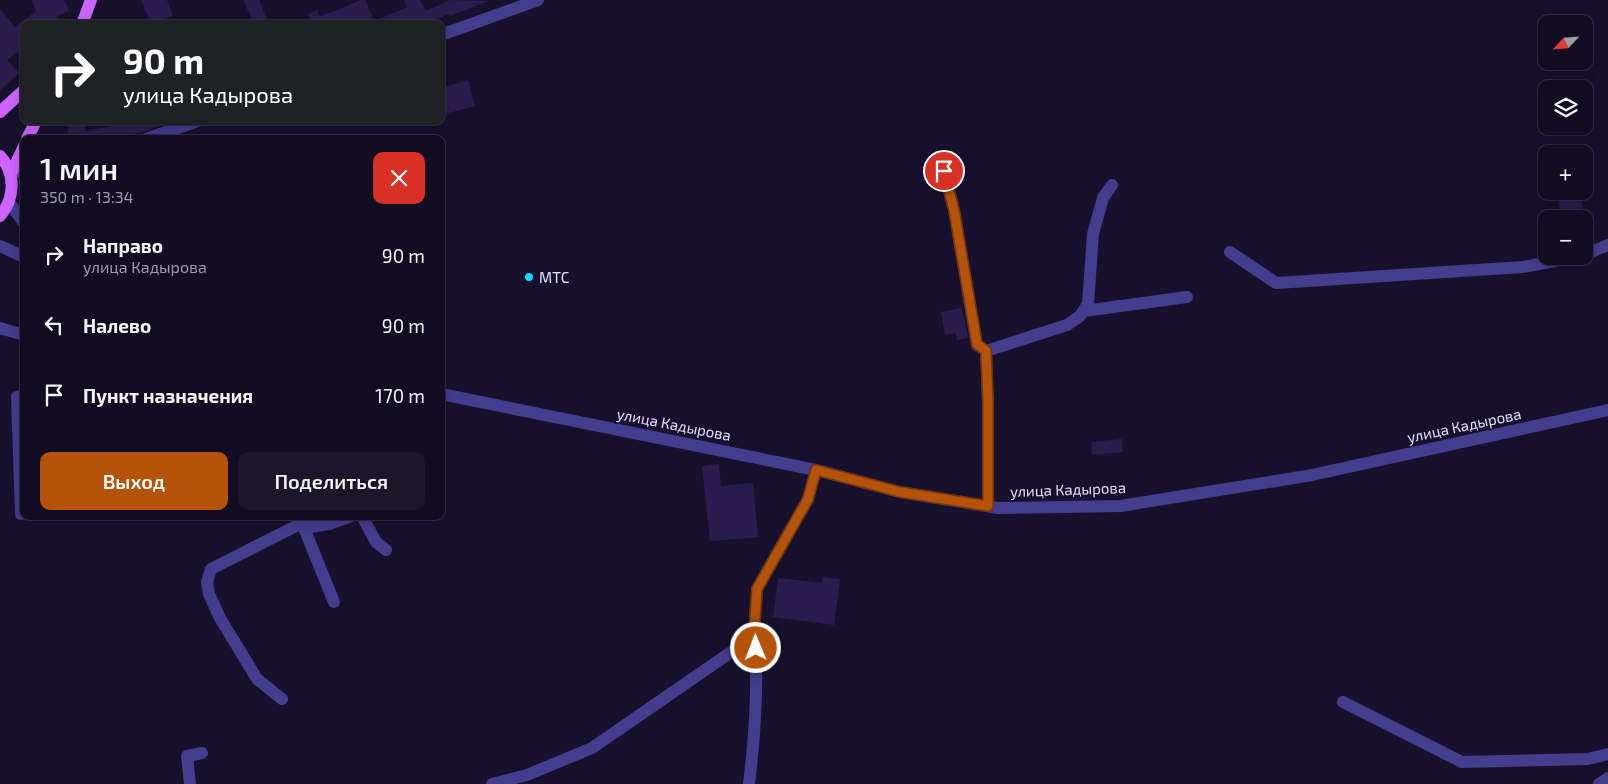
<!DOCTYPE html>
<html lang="ru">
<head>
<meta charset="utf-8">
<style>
	body { margin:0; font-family:"Exo 2",sans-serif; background:#1b162a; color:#f1f3f6; height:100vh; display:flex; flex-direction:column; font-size:19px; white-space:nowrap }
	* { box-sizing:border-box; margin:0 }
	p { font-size:16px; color:#9c9ca5 }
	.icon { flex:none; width:28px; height:28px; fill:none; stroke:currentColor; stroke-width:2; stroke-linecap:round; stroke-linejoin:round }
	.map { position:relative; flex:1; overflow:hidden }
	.drawer { position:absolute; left:20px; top:135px; width:425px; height:385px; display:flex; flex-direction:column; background:#120d22; border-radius:10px; box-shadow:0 2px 12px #0003,0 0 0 1px #312d40 }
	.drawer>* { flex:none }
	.guide { position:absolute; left:20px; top:20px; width:425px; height:105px; border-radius:10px; box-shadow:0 2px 12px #0003,0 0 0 1px #312d40; background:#202124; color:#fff; overflow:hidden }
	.needle { width:32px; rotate:244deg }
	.tools { position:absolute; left:1538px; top:15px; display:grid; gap:10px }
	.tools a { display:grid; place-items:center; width:55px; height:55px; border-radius:10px; background:#120d22; box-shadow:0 2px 12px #0003,0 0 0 1px #312d40; font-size:25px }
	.pin { position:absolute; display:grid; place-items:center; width:42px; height:42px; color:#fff; margin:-21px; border:2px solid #fff; border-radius:50%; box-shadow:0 1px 5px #0007 }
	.me { position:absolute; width:55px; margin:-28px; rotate:359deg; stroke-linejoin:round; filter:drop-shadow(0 0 4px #0008) }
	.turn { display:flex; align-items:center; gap:18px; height:105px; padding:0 20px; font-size:22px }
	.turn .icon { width:65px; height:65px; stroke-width:2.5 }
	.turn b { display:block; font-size:35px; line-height:42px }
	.round { display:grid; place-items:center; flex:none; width:52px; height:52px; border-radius:10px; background:#1b162a }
	.head { display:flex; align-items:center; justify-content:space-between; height:85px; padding:0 20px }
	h1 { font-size:30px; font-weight:600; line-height:38px }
	.cta { display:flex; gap:10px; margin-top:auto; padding:10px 20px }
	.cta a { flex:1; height:58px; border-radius:10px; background:#b45309; color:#fff; font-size:20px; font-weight:600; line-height:58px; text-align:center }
	.cta a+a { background:#1b162a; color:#f1f3f6 }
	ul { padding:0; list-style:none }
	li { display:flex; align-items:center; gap:15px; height:70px; padding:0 20px }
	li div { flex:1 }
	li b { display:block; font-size:19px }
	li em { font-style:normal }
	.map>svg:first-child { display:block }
	.building { fill:#2a1d4e }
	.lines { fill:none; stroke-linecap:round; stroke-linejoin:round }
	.minor { stroke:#443c8c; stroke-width:12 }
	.major { stroke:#ce64ff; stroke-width:12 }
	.route-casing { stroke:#753606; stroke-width:12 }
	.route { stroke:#b45309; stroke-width:9 }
	.poi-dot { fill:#09d8ff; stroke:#18112d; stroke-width:2 }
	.labels { text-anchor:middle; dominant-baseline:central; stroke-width:4; stroke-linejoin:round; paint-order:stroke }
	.poi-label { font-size:15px; fill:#e3ddff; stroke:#18112d; text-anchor:start }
	.street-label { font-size:15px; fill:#e3ddff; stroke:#18112d }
</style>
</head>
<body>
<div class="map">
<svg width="1608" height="784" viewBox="0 0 1608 784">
	<rect width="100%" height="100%" fill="#18112d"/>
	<!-- building -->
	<g class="building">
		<polygon points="32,0 64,0 69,11 57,16 61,24 24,24 24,48 7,60 19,73 0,90 0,9 15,27 36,11"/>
		<polygon points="141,0 167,0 173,16 151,24"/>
		<polygon points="243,0 259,0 269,24 254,24"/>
		<polygon points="360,0 365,0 373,18 360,24 304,24 303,22 310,20 308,14 317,10 320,16 345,7"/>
		<polygon points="404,0 420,0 426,11 450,0 489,1 450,16 449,14 427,24 368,24 407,7"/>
		<polygon points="468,80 475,106 445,114 441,102 441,88"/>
		<polygon points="68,121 85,121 85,131 139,121 166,121 166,123 143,132 107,139 68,139"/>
		<polygon points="1580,195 1585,219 1562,219 1558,199"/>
		<polygon points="962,308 968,338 957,340 956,333 945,335 941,312"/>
		<polygon points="1122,439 1123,452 1092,455 1091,442"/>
		<polygon points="719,464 721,486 753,483 758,537 710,541 702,466"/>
		<polygon points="823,577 840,579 834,625 773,617 778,578 822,583"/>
	</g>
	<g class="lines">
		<!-- minor -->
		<g class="minor">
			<polyline points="441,35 538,0"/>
			<polyline points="146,139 198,121"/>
			<polyline points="944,171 954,210 977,345 986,351"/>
			<polyline points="11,174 24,170"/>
			<polyline points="9,202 24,223"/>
			<polyline points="0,246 24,257"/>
			<polyline points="1230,252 1276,283 1523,267 1581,256"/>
			<polyline points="1584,255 1608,245"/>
			<polyline points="1084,311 1187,297"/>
			<polyline points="0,328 24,335"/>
			<polyline points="986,351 1067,325 1080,316 1088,304 1093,234 1103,198 1112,185"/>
			<polyline points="986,351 988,402 988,506"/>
			<polyline points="441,394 816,470 900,492 998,508 1121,506 1312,475 1608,410"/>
			<polyline points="21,514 17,397 24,395"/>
			<polyline points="301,516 302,523 334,602"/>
			<polyline points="362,516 376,542 386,550"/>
			<polyline points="304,528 329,524 351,516"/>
			<polyline points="282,699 257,679 220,618 209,594 207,582 211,569 302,523"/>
			<polyline points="1343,702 1462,762 1588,759 1608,754"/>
			<polyline points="190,784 187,756 202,753"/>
			<polyline points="492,784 527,775 592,748 737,648 754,634 757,589 808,499 816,470"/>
			<path d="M749 784C755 735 759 683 754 634"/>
			<polyline points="1599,784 1608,778"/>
		</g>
		<!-- major -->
		<g class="major">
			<polyline points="82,24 91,0"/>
			<polyline points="0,112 24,90"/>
			<polyline points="27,139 36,121"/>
			<path d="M0 156C16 173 15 199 0 216"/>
			<polyline points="11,174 24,146"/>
		</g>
	</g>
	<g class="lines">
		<defs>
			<polyline id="route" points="756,648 754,634 757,589 808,499 816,470 900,492 988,506 988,402 986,351 977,344 954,210 944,171"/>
		</defs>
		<!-- route casing -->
		<use href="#route" class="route-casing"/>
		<!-- route -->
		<use href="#route" class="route"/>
	</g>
	<!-- markers -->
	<circle class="poi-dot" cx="529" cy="277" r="5"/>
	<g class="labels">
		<!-- poi labels -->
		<g class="poi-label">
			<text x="539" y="277">МТС</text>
		</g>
		<!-- street labels -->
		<g class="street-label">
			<text transform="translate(674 424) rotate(11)">улица Кадырова</text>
			<text transform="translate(1464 425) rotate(-12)">улица Кадырова</text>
			<text transform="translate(1068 489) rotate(-2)">улица Кадырова</text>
		</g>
	</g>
</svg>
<div class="tools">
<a><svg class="needle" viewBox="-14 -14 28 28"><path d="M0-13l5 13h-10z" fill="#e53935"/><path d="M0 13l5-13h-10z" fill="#9c9ca5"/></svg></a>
<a><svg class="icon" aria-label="layers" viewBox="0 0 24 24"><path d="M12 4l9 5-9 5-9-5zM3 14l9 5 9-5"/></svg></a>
<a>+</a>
<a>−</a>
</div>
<div class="pin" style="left:944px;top:171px;background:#d93025"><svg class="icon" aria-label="arrive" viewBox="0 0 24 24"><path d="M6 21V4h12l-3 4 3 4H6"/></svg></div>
<svg class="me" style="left:756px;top:648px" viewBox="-20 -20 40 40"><circle r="17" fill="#b45309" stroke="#fff" stroke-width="3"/><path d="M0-11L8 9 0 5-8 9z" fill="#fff"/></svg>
<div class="guide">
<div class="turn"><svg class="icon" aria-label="right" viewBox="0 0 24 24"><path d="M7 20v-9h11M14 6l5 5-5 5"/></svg><div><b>90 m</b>улица Кадырова</div></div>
</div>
<section class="drawer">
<div class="head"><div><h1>1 мин</h1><p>350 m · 13:34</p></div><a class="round" style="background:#d93025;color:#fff"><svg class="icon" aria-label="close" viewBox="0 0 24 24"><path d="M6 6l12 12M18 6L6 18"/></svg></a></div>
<ul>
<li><svg class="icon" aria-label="right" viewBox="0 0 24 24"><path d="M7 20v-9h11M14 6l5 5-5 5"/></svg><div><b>Направо</b><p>улица Кадырова</p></div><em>90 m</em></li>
<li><svg class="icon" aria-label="left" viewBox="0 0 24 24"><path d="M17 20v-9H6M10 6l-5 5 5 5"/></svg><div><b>Налево</b></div><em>90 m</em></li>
<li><svg class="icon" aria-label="arrive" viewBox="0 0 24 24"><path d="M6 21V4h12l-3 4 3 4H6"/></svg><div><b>Пункт назначения</b></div><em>170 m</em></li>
</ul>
<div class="cta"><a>Выход</a><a>Поделиться</a></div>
</section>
</div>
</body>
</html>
